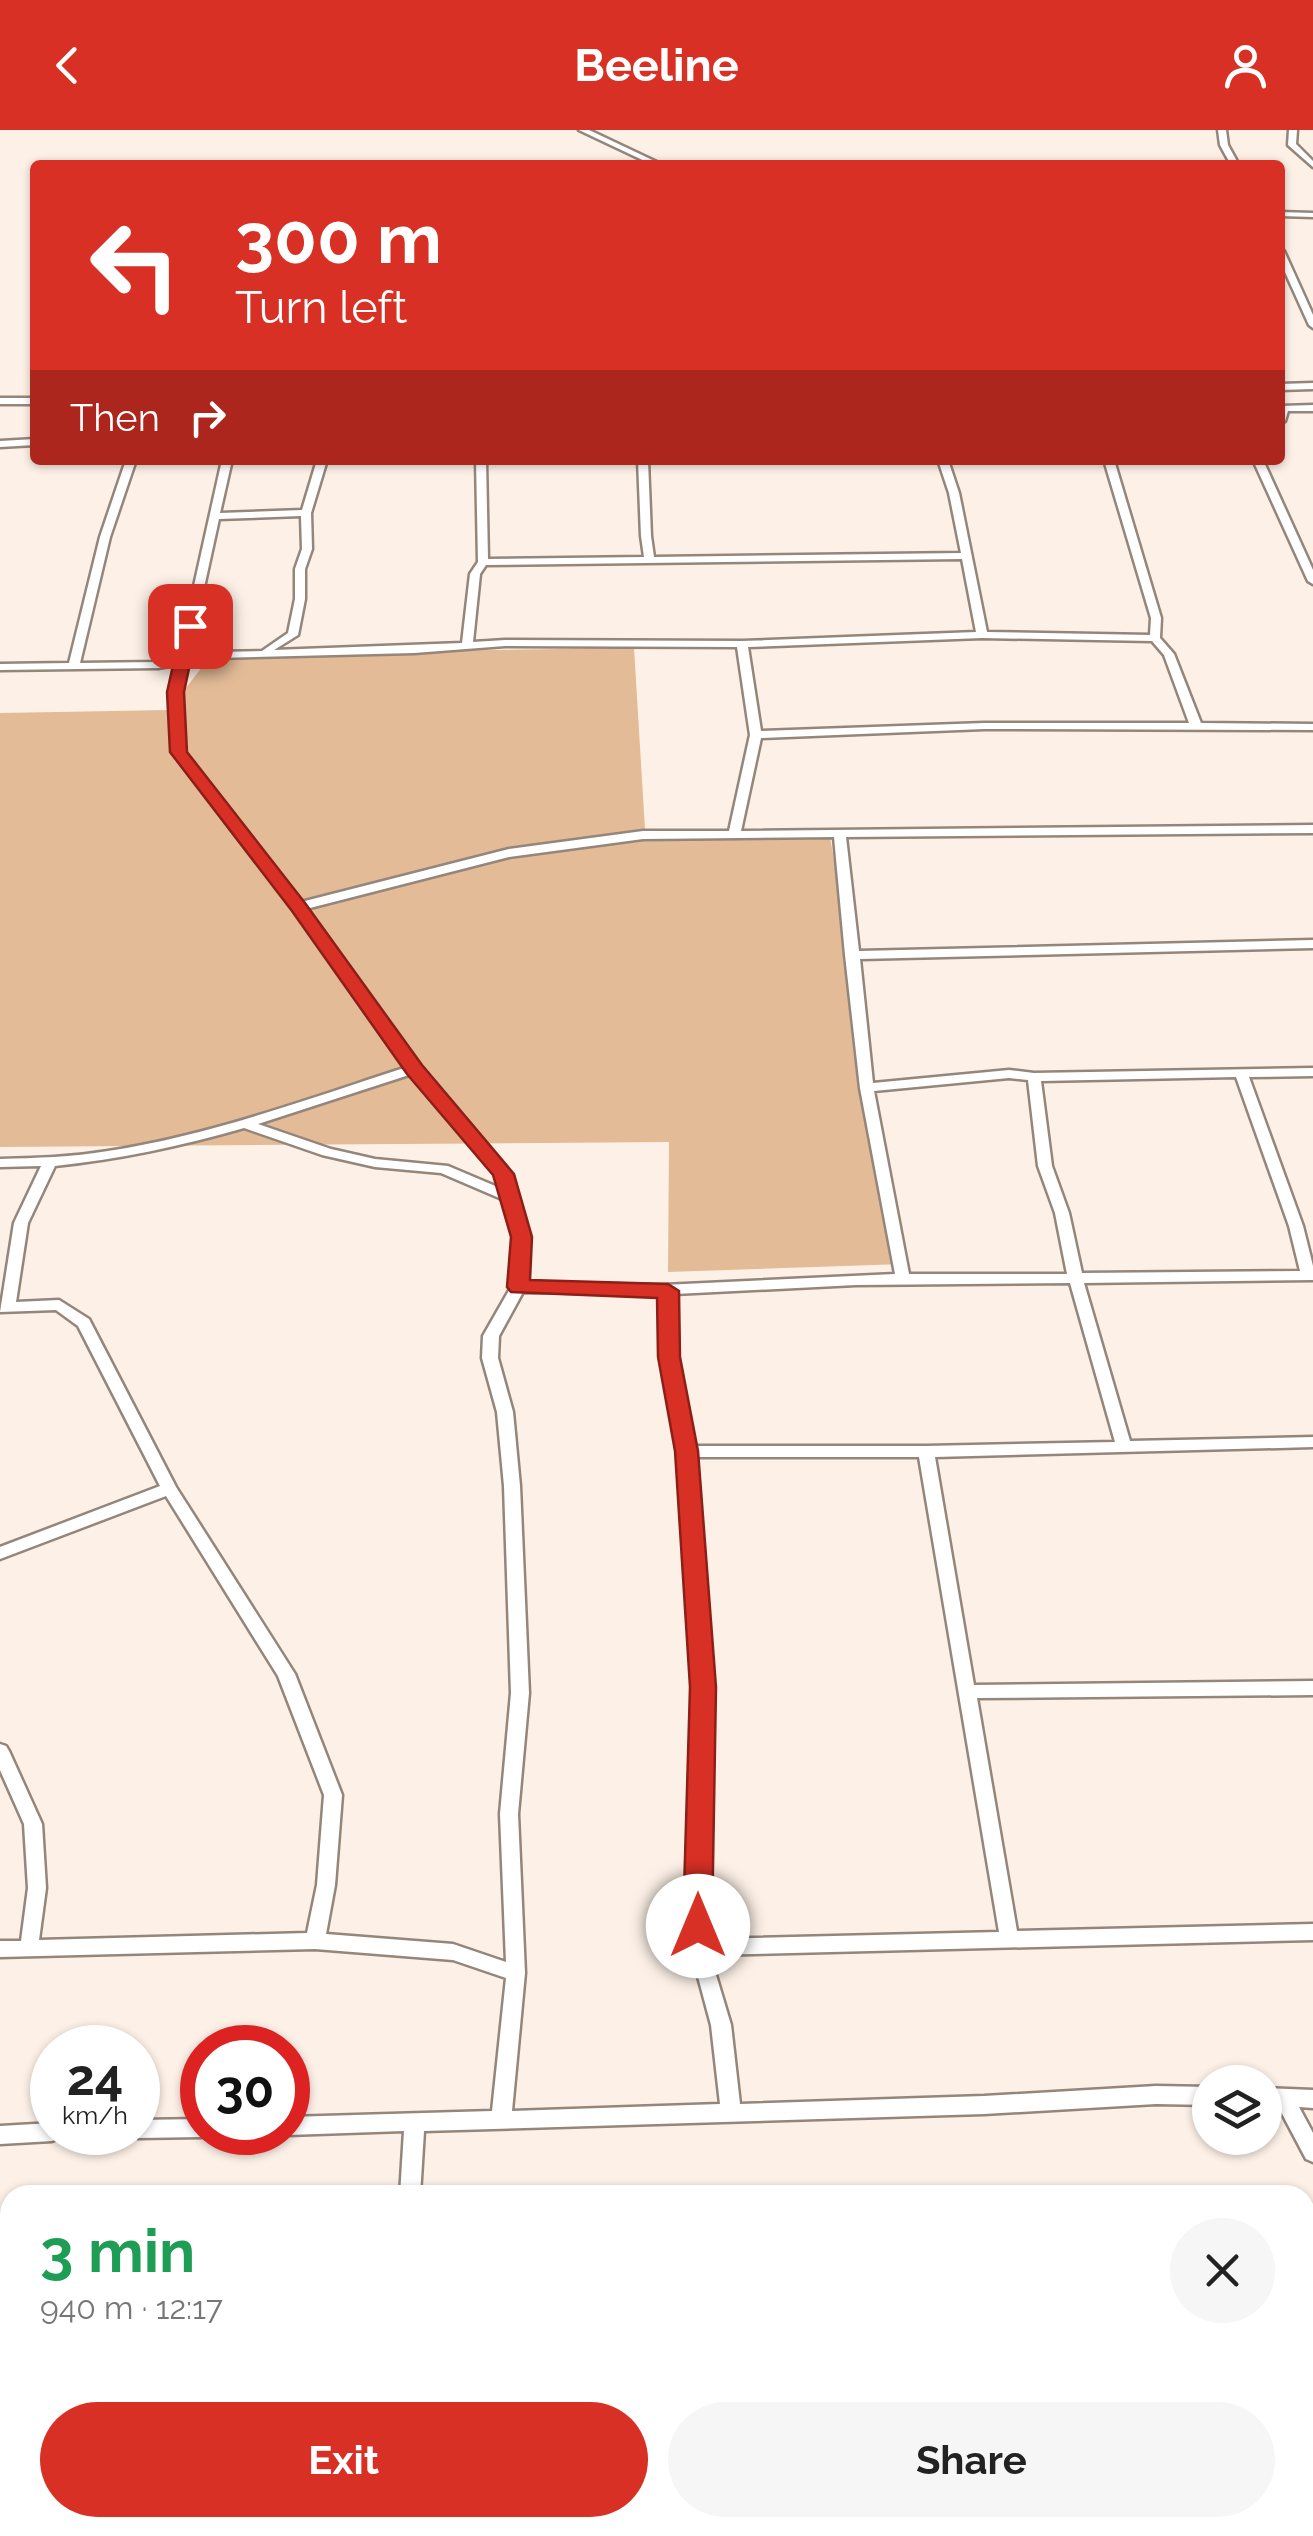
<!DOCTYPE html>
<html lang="en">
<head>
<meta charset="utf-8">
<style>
	body { margin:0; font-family:Raleway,sans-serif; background:#f6f6f6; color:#222; height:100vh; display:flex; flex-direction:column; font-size:38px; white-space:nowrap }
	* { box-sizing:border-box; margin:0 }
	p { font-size:32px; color:#767676 }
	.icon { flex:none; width:55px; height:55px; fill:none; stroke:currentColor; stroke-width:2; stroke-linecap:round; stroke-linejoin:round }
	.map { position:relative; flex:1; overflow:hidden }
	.panel { position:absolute; left:0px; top:2055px; width:1315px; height:352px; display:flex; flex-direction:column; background:#fff; border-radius:30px 30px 0 0; box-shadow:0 2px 8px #0004 }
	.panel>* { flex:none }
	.guide { position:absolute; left:30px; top:30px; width:1255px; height:305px; border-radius:10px; box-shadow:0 2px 8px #0004; background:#d93025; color:#fff; overflow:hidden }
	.buttons { position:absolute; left:1192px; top:1935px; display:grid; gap:20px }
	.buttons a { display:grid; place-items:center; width:90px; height:90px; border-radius:50%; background:#fff; box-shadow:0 2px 8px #0004; font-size:50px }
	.speed { position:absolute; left:30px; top:1895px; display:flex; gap:20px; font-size:50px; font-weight:700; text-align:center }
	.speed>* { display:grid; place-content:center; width:130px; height:130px; border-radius:50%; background:#fff; box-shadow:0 2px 8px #0004; line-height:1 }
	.speed small { font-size:25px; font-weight:400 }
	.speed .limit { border:15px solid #d22; background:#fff; color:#111 }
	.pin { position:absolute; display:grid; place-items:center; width:85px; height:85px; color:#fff; margin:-42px; border-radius:20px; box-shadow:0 5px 15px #0006 }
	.me { position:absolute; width:110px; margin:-55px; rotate:0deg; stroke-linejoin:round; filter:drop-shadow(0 0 8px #0008) }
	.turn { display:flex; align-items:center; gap:35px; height:210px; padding:0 40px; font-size:45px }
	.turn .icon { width:130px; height:130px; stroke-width:2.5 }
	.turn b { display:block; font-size:70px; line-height:85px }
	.then { display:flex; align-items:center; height:95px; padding:0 40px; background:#0003; gap:20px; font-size:38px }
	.round { display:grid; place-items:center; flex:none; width:105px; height:105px; border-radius:52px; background:#f6f6f6 }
	.head { display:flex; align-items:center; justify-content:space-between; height:170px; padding:0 40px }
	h1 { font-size:60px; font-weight:700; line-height:75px; color:#1e9e55 }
	.action { display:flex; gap:20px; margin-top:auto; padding:20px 40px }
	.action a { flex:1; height:115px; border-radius:60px; background:#d93025; color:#fff; font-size:40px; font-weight:700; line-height:115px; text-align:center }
	.action a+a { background:#f6f6f6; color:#222 }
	header { display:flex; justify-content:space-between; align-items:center; height:130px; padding:0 40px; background:#d93025; color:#fff; font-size:45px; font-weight:700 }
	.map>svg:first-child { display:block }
	.green { fill:#e3bb97 }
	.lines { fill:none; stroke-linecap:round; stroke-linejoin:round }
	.street-casing { stroke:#94867b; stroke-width:5 }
	.street { fill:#fff; fill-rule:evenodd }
	.route { fill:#d93025; stroke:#8d1f18; stroke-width:2.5 }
</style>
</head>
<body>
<header><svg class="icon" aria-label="back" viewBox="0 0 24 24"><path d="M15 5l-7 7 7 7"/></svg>Beeline<svg class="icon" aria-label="person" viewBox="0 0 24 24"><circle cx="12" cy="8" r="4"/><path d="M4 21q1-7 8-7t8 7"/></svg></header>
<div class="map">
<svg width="1313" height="2406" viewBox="0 0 1313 2406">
	<rect width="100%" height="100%" fill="#fdf1e7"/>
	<!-- green -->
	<polygon class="green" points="634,518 645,699 830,707 904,1134 668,1142 669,1012 0,1017 0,583 169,580 212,524"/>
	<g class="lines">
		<defs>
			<g id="street">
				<polygon points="579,0 589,0 663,35 653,35"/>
				<polygon points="1218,0 1226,0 1228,15 1239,35 1231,35 1220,15"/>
				<polygon points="1289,0 1297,0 1296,14 1313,31 1313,37 1288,15"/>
				<polygon points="1280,82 1313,83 1313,87 1280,86"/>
				<polygon points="1280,118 1284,121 1313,185 1313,198 1309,195 1280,131"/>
				<polygon points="1313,253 1313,259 1280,260 1280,254"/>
				<rect x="0" y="268" width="35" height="6"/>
				<polygon points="1313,275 1313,281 1288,281 1285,291 1280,294 1281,276"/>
				<polygon points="35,309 35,315 0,317 0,311"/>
				<path d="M126 330H136L110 407 80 533 158 532 178 528 222 330H232L220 383 302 380 317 330H327L311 383 312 419 305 439V469L298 505 274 520 462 513 470 444 478 432 476 330H486L488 429 644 427 641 406 638 330H648L651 406 654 427 961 423 949 363 938 330H948L959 363 987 502 1150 505 1151 488 1104 330H1114L1161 488 1160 508 1174 524 1201 593 1313 594V600L984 599 761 608 741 701 1313 695V703L846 707 859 821 1313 810V818L860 829 873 953 1009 940 1034 943 1313 938V946L1249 947 1303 1096 1313 1136V1150L1084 1153 1130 1311 1313 1307V1317L935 1327 974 1555 1313 1551V1565L977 1568 1017 1801 1313 1794V1810L710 1825 731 1895 740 1974 984 1966 1156 1956 1210 1957V1975L1156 1974 984 1984 424 2001 420 2065H400L404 2001 288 2005 282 2002H288V1987L492 1981 506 1848 453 1830 315 1819 0 1827V1811H21L28 1758 24 1694 0 1640V1614L6 1616 9 1621 42 1694 46 1758 39 1810 307 1803 317 1755 324 1665 278 1546 166 1366 0 1429V1417L160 1356 78 1196 56 1180 0 1182 14 1093 41 1036 0 1037V1029C36 1028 72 1027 108 1021 211 1005 308 969 407 937L294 780 172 622 170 562 176 535 158 538 0 540V534L69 533 100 407ZM301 386 302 419 295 439V469L288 503 262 521 216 522 189 526 219 389ZM962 429 976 502 742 511 505 510 473 512 480 444 486 435ZM982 508 1152 511 1164 525 1189 593H984L761 601 748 517ZM505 516 737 517 750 605 729 701H643L509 719 301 772 184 622 182 562 188 533 216 528 414 523ZM834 707 845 825 860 958 895 1144 663 1155 526 1153 529 1107 510 1044 420 936 306 779 509 727 643 709ZM412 944 496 1045 500 1058 448 1036 375 1029 331 1019 258 994ZM1236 947 1289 1096 1300 1141 1082 1143 1069 1083 1052 1036 1041 951ZM1009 948 1028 950 1038 1036 1055 1083 1067 1144H909L874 961ZM244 998 322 1025 375 1037 441 1043 504 1070 515 1107 511 1157 483 1206 482 1228 497 1282 504 1356 511 1563 500 1684 506 1832 453 1814 326 1804 335 1755 342 1665 295 1544 176 1357 89 1189 59 1170 16 1172 28 1093 55 1036C120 1029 182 1016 244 998ZM1070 1153 1115 1312 926 1316H694L677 1227 675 1164 856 1155ZM523 1162 661 1164V1227L679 1321 694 1557V1647L687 1774 690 1817 711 1895 720 1974 512 1981 525 1843 518 1684 529 1563 520 1356 513 1282 498 1228 499 1206ZM695 1327H919L999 1802 708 1809 705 1774 712 1647V1557Z"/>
				<polygon points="1253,330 1263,330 1313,440 1313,454 1308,451"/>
				<polygon points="1265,1958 1313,1960 1313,1978 1299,1977 1313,2003 1313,2032 1306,2029 1278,1976 1265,1976"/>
				<polygon points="202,1989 202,2002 210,2002 202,2007 138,2008 130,2002 138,2002 138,1990"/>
				<polygon points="52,1993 52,2002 62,2002 59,2008 52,2011 0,2014 0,1996"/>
				<polygon points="0,2212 10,2214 10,2234 0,2232"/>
				<polygon points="10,2361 10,2398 17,2398 15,2406 0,2406 0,2370 2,2364"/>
				<polygon points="378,2398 400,2398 399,2406 377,2406"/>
				<polygon points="748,2398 770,2398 771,2406 749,2406"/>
				<polygon points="1215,2398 1237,2398 1239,2406 1217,2406"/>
			</g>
		</defs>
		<!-- street casing -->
		<use href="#street" class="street-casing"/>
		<!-- street -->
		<use href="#street" class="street"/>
	</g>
	<!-- route -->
	<polygon class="route" points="190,491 198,496 184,562 187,622 305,773 422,935 514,1044 532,1107 530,1150 668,1154 679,1161 680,1227 698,1321 716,1557 712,1796 707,1804 698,1807 688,1804 683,1796 690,1557 675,1321 658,1227 657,1168 511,1162 507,1157 511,1107 493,1045 407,944 292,781 170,622 167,562 182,496"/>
</svg>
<div class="buttons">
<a><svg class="icon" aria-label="layers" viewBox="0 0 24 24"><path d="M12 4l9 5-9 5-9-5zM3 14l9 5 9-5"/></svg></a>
</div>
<div class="speed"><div>24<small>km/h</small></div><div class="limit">30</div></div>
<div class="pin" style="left:190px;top:496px;background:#d93025"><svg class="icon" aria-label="arrive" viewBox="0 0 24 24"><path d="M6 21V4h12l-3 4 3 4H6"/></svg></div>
<svg class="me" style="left:698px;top:1796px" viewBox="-20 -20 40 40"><circle r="19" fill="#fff"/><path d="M0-13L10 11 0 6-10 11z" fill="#d93025"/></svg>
<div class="guide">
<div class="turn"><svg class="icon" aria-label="left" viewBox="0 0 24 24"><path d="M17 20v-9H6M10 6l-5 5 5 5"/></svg><div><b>300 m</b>Turn left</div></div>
<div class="then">Then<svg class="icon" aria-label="right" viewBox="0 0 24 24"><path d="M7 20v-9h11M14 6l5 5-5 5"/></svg></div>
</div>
<section class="panel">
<div class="head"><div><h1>3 min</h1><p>940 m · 12:17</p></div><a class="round"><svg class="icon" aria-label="close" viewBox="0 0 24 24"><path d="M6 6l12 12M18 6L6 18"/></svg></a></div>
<div class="action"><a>Exit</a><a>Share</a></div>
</section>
</div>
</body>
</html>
